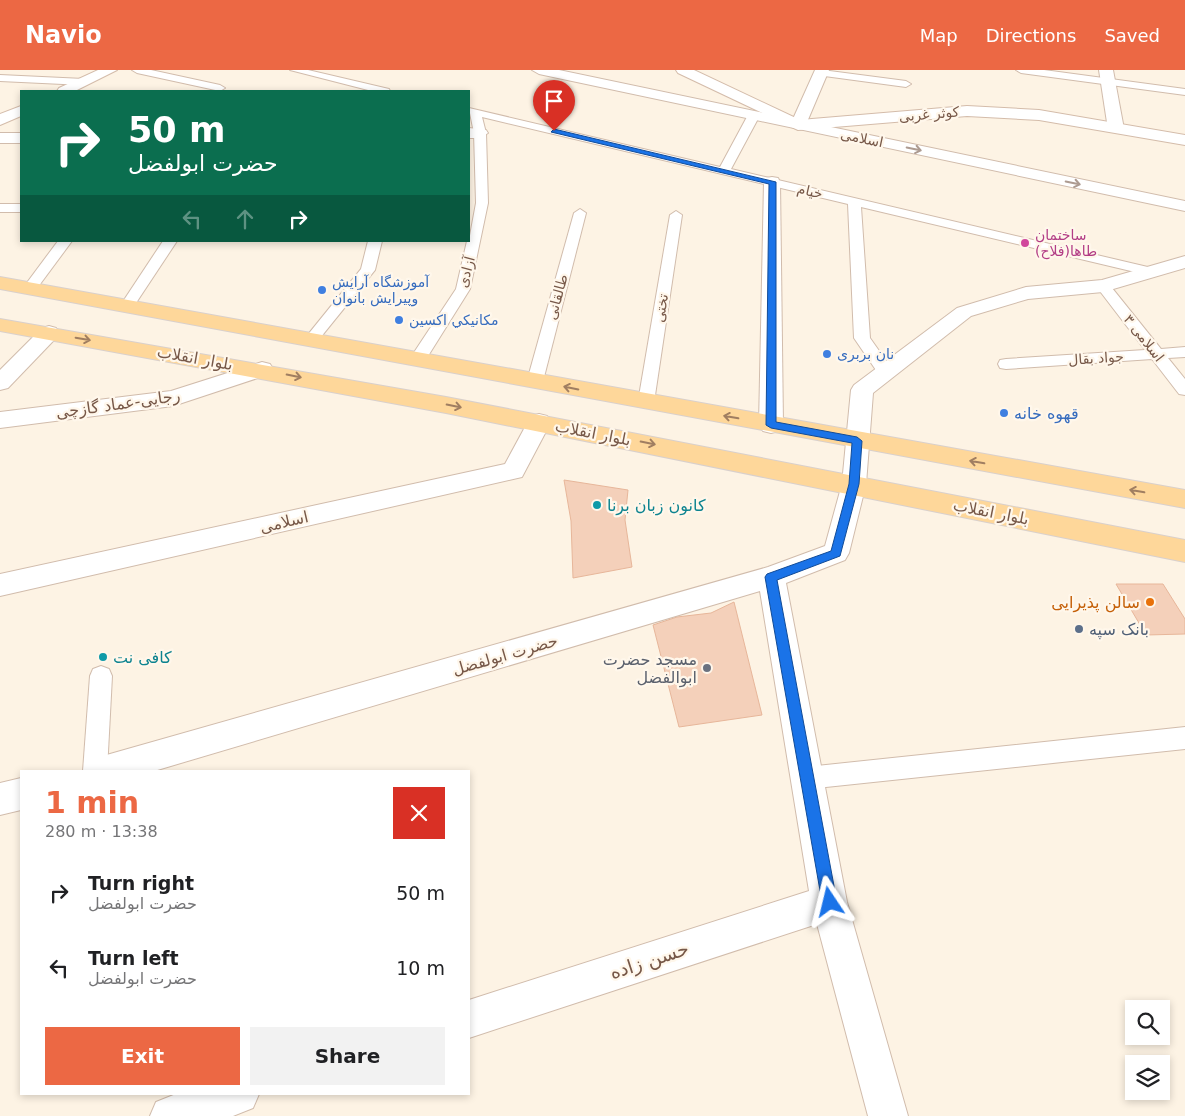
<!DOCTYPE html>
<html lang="en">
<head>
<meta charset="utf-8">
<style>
	body { margin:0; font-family:"DejaVu Sans",Cairo,sans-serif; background:#f2f2f2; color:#202124; height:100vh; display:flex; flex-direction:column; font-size:19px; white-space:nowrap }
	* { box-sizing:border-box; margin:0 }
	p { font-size:16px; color:#757577 }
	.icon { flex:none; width:28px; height:28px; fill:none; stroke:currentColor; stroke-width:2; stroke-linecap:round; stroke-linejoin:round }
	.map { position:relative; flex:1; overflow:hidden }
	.details { position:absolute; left:20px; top:700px; width:450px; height:325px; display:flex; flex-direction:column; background:#fff; border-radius:0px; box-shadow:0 2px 8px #0003 }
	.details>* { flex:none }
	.hud { position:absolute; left:20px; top:20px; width:450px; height:152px; border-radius:0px; box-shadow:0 2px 8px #0003; background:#0b6e4f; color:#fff; overflow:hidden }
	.controls { position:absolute; left:1125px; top:930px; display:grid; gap:10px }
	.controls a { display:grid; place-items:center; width:45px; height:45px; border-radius:0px; background:#fff; box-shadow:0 2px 8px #0003; font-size:25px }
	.pin { position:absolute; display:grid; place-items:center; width:42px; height:42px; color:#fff; margin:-51px -21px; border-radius:50% 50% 50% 0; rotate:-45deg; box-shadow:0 0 5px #0007 }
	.pin .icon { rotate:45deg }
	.me { position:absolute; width:55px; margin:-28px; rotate:350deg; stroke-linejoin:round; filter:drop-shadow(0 0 4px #0008) }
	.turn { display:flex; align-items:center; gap:18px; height:105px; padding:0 25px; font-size:22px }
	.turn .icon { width:65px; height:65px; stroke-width:2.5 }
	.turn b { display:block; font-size:35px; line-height:42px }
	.lanes { display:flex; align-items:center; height:48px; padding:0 25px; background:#0003; justify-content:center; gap:25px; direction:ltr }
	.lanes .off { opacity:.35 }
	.round { display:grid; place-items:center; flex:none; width:52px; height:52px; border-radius:0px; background:#f2f2f2 }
	.overview { display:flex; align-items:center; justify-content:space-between; height:85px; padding:0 25px }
	h1 { font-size:30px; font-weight:700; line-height:38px; color:#ec6844 }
	.primary-button { display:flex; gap:10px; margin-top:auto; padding:10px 25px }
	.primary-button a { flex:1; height:58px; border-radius:0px; background:#ec6844; color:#fff; font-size:20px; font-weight:700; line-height:58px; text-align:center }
	.primary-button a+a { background:#f2f2f2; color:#202124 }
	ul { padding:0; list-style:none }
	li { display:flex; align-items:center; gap:15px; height:75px; padding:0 25px }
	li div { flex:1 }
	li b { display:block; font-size:19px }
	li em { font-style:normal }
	header { display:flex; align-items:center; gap:30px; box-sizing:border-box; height:70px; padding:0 25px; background:#ec6844; color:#fff }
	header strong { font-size:24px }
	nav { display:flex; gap:28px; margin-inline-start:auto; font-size:18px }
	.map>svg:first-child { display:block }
	.building { fill:#f4d0ba; stroke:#e7b69a }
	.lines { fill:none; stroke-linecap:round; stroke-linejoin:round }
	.lane-casing { stroke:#d1bcac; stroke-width:2 }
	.street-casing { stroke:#d1bcac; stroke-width:2 }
	.secondary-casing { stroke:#d4bcaa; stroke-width:2 }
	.primary-casing { stroke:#d9d0cc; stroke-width:2 }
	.lane { fill:#fff; fill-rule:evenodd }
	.street { fill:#fff; fill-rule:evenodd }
	.secondary { fill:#fff; fill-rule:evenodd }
	.primary { fill:#fed79a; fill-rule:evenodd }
	.oneway { stroke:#ad9b91 }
	.oneway2 { stroke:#a07e61 }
	.route { fill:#1a73e8; stroke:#114b97 }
	.hotel-dot { fill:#d1479c; stroke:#fff7eb; stroke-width:2 }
	.shop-dot { fill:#3f7fe0; stroke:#fff7eb; stroke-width:2 }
	.culture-dot { fill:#0f9aa8; stroke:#fff7eb; stroke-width:2 }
	.food-dot { fill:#e8710a; stroke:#fff7eb; stroke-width:2 }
	.service-dot { fill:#5c6f8a; stroke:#fff7eb; stroke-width:2 }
	.worship-dot { fill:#6b7280; stroke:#fff7eb; stroke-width:2 }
	.labels { text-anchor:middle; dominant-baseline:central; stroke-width:4.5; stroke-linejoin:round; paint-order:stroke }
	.far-street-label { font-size:14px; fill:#775848; stroke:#fff7eb }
	.far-hotel-label { font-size:14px; fill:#b23c85; stroke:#fff7eb; text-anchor:start }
	.far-shop-label { font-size:14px; fill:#366cbe; stroke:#fff7eb; text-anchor:start }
	.street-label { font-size:16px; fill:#775848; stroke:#fff7eb }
	.shop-label { font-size:16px; fill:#366cbe; stroke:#fff7eb; text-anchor:start }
	.culture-label { font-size:16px; fill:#0d838f; stroke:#fff7eb; text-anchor:start }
	.food-label { font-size:16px; fill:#c56008; stroke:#fff7eb; text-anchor:end }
	.service-label { font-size:16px; fill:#4e5e75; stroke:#fff7eb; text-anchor:start }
	.worship-label { font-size:16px; fill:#5b616d; stroke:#fff7eb; text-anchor:end }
	.near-street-label { font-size:19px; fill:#775848; stroke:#fff7eb }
</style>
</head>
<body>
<header>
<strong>Navio</strong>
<nav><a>Map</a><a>Directions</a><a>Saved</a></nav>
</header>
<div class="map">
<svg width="1185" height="1046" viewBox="0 0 1185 1046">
	<rect width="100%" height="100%" fill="#fdf3e4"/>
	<!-- building -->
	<g class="building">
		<polygon points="564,410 628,420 625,450 632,497 573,508 571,451"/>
		<polygon points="1116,514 1163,514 1185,549 1185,564 1146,565"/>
		<polygon points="734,532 762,645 679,657 653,555 677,547 711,543"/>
	</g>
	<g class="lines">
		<defs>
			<g id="lane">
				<polygon points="132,0 151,0 220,15 225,18 220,21 137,3"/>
				<polygon points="290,0 308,0 389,19 390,21 372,21"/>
				<polygon points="822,0 906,11 911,14 906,17 817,5 817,1"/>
				<polygon points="1016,0 1044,0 1185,19 1185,25 1021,3"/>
				<polygon points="0,5 84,9 89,12 84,15 0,11"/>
				<polygon points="469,38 720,97 748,45 754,42 760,45 731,99 1152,198 1159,202 1152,206 861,137 870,268 894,302 892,306 880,306 854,268 848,134 482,47 486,63 488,133 470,219 423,294 411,294 409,290 456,219 467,171 469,171 476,133 474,63"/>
				<rect x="0" y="134" width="21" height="8"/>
				<polygon points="580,139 586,143 543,311 541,315 529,315 527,311 574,143"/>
				<polygon points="676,141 682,145 654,332 652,336 640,336 638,332 670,145"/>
				<polygon points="58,171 72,171 35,221 25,221 23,218"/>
				<polygon points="163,171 177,171 132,239 122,239 120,236"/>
				<polygon points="368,171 382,171 375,200 316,273 306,273 303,270 306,267 361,199"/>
				<polygon points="1103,212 1108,213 1161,279 1185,277 1185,287 1168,288 1185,309 1185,325 1179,324 1152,289 1006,299 1000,298 998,294 1000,290 1006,289 1145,280 1096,216"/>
				<polygon points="101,596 109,599 112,606 107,701 83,701 90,606 93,599"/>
				<polygon points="1185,657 1185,679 807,719 799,716 795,708 799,700 807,697"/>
			</g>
			<g id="street">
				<polygon points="532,0 559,0 793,49 815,0 829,0 807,52 1185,131 1185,141 539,4"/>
				<polygon points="1099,0 1113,0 1124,59 1122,62 1110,62 1108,59"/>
				<polygon points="469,58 486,60 488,63 480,68 469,68"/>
				<rect x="0" y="63" width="21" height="10"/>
				<polygon points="772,107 778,108 780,112 783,355 779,361 771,363 763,361 759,355 764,112 766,108"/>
				<polygon points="1185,186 1185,198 1103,222 1028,229 971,246 873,323 866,414 849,483 845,490 786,513 847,832 908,1046 868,1046 817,854 469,968 469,930 809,821 760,521 154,701 87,701 92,690 103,686 768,497 825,476 842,414 851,320 854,315 957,238 1026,217 1102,210"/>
				<polygon points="49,256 56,258 59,263 56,268 8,318 0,320 0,300 42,258"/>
				<polygon points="262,292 270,294 273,299 270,304 173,336 0,358 0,342 171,321"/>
				<polygon points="539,344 547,346 551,352 522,407 0,526 0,504 505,394 531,346"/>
				<polygon points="21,708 21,740 0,745 0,713"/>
				<polygon points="176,1024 259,1024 253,1038 233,1046 150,1046 156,1032"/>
			</g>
			<g id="secondary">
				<polygon points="98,0 117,0 75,21 57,21 59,18"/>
				<polygon points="676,0 694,0 800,50 967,36 1039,40 1185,65 1185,75 1039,50 967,46 798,60 678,3"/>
				<polygon points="21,36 21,46 0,55 0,44"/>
			</g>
			<g id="primary">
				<polygon points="0,207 1185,420 1185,438 0,219"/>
				<polygon points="0,249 446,327 1185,470 1185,492 446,343 0,261"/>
			</g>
		</defs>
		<!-- lane casing -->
		<use href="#lane" class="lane-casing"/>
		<!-- street casing -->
		<use href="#street" class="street-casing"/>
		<!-- secondary casing -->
		<use href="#secondary" class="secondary-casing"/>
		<!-- primary casing -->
		<use href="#primary" class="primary-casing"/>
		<!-- lane -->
		<use href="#lane" class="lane"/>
		<!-- street -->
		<use href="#street" class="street"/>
		<!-- secondary -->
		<use href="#secondary" class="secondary"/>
		<!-- primary -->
		<use href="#primary" class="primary"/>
	</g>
	<!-- one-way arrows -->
	<defs><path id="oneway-shaft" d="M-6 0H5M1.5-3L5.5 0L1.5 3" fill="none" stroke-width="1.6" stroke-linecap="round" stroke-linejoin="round" transform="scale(1.25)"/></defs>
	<g class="oneway">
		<use href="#oneway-shaft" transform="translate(914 79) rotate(12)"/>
		<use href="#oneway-shaft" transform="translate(1073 113) rotate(12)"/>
	</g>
	<g class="oneway2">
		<use href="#oneway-shaft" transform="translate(83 269) rotate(10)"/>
		<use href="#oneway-shaft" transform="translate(294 306) rotate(11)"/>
		<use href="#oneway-shaft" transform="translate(571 318) rotate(-169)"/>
		<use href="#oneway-shaft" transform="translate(454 336) rotate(11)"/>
		<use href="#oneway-shaft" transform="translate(731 347) rotate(-170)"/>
		<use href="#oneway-shaft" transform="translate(648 373) rotate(11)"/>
		<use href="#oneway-shaft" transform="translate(977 392) rotate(-170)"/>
		<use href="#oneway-shaft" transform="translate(1137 421) rotate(-170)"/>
	</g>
	<!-- route -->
	<polygon class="route" points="554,59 776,112 776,352 857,367 862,371 859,414 840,486 777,510 837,832 835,837 830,839 824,837 822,832 765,507 767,504 831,481 849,414 852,373 771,358 766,355 769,114 551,62"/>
	<!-- markers -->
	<circle class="hotel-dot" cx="1025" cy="173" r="5"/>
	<g class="shop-dot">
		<circle cx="322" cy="220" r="5"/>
		<circle cx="399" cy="250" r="5"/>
		<circle cx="827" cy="284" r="5"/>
		<circle cx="1004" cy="343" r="5"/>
	</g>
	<g class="culture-dot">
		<circle cx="597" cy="435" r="5"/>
		<circle cx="103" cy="587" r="5"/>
	</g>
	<circle class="food-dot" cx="1150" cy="532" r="5"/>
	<circle class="service-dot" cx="1079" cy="559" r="5"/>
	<circle class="worship-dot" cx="707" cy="598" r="5"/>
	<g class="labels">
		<!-- far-street labels -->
		<g class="far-street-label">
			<text transform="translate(929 44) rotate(-5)">کوثر غربی</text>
			<text transform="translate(862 68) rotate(12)">اسلامی</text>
			<text transform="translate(810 121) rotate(13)">خیام</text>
			<text transform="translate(466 202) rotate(-75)">آزادی</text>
			<text transform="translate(557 227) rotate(-75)">طالقانی</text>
			<text transform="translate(661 238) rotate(-81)">تختی</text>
			<text transform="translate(1144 268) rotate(52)">اسلامی ۳</text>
			<text transform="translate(1096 288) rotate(-4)">جواد بقال</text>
		</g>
		<!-- far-hotel labels -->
		<g class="far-hotel-label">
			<text x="1035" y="165">ساختمان<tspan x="1035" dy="16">طاها(فلاح)</tspan></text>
		</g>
		<!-- far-shop labels -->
		<g class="far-shop-label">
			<text x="332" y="212">آموزشگاه آرایش<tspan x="332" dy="16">وپیرایش بانوان</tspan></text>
			<text x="409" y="250">مكانيكي اكسين</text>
			<text x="837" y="284">نان بربری</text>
		</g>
		<!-- street labels -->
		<g class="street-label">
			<text transform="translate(195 288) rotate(10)">بلوار انقلاب</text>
			<text transform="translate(118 334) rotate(-8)">رجایی-عماد گازچی</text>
			<text transform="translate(593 363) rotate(11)">بلوار انقلاب</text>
			<text transform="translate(991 442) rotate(11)">بلوار انقلاب</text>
			<text transform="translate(284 452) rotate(-13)">اسلامی</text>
			<text transform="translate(505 585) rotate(-16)">حضرت ابولفضل</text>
		</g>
		<!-- shop labels -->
		<g class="shop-label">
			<text x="1014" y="343">قهوه خانه</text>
		</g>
		<!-- culture labels -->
		<g class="culture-label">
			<text x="607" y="435">کانون زبان برنا</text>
			<text x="113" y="587">کافی نت</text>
		</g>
		<!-- food labels -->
		<g class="food-label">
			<text x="1140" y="532">سالن پذیرایی</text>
		</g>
		<!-- service labels -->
		<g class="service-label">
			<text x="1089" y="559">بانک سپه</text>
		</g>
		<!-- worship labels -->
		<g class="worship-label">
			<text x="697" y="589">مسجد حضرت<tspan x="697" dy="18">ابوالفضل</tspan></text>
		</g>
		<!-- near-street labels -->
		<g class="near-street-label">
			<text transform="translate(649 890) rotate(-18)">حسن زاده</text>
		</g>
	</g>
</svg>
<div class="controls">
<a><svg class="icon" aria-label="search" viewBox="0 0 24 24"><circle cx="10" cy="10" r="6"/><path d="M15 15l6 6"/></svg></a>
<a><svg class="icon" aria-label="layers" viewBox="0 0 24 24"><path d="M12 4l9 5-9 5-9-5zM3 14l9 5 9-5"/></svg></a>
</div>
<div class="pin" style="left:554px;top:61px;background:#d93025"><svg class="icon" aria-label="arrive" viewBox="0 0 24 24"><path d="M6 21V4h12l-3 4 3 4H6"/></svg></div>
<svg class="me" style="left:830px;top:832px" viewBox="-20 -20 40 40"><path d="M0-17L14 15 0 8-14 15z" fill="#1a73e8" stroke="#fff" stroke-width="4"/></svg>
<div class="hud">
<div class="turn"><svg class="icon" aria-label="right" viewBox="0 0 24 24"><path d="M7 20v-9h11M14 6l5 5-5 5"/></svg><div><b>50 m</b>حضرت ابولفضل</div></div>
<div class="lanes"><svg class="icon off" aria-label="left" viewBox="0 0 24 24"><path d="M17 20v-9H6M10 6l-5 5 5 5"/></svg><svg class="icon off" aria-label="ahead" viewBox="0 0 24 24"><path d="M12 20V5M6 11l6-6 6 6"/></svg><svg class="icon" aria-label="right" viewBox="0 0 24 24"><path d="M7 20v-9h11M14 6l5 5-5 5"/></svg></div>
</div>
<section class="details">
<div class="overview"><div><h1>1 min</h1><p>280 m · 13:38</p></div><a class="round" style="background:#d93025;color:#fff"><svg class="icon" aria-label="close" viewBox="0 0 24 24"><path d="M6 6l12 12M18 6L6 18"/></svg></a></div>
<ul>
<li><svg class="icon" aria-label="right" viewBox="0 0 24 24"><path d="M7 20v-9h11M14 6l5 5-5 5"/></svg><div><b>Turn right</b><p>حضرت ابولفضل</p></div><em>50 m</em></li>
<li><svg class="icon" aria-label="left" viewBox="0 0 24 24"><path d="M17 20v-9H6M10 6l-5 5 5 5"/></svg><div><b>Turn left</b><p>حضرت ابولفضل</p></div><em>10 m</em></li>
</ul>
<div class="primary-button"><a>Exit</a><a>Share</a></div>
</section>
</div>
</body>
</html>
